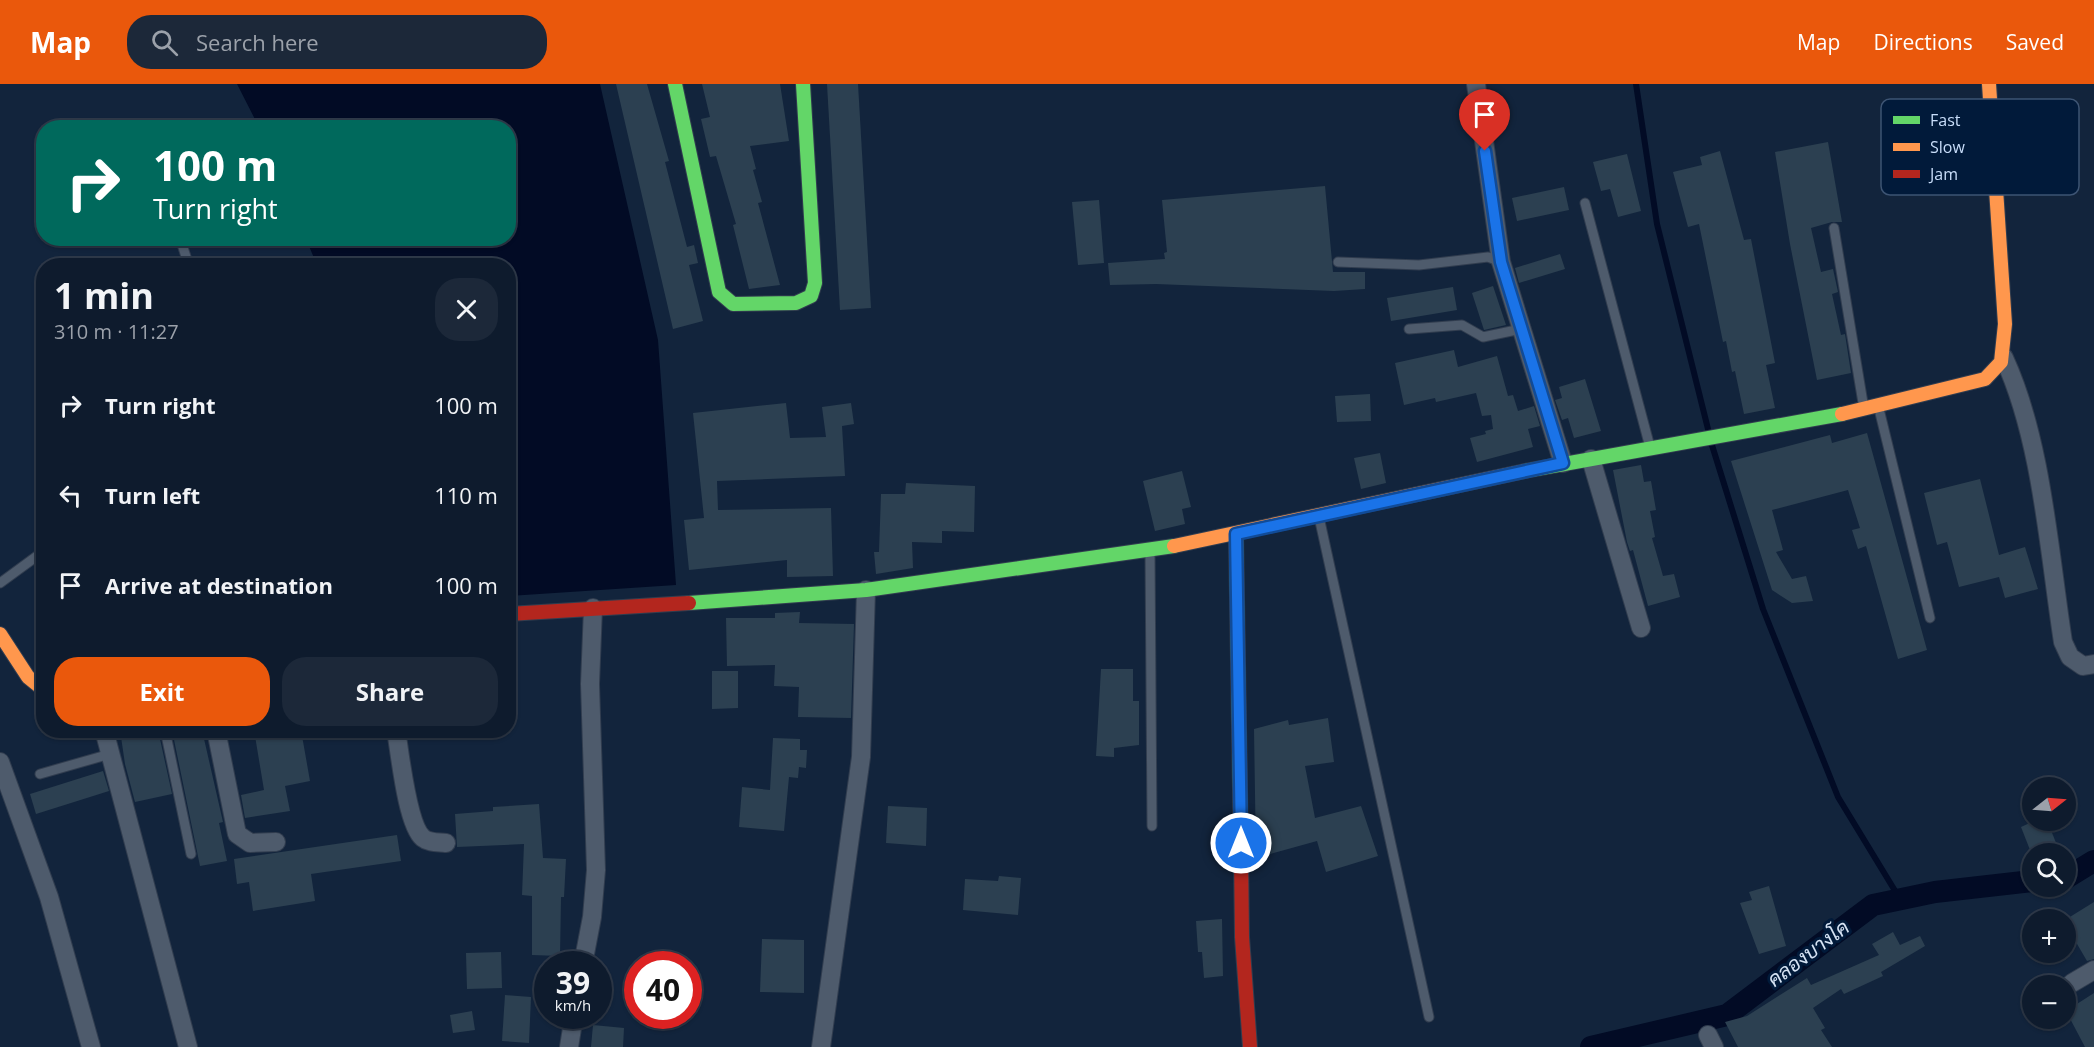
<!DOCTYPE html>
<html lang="en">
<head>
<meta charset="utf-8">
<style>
	body { margin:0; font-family:"Open Sans",Sarabun,sans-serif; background:#1c2839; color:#f1f3f6; height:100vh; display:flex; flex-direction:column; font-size:22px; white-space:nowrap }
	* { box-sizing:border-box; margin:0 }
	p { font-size:20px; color:#9ba1aa }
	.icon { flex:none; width:33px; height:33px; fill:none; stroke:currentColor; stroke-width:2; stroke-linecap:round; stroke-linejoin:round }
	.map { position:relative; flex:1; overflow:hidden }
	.side { position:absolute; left:36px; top:174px; width:480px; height:480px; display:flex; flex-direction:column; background:#0e1b2d; border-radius:24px; box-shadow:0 2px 4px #0004,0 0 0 2px #2e3949 }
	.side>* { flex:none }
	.hud { position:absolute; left:36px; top:36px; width:480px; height:126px; border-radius:24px; box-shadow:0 2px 4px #0004,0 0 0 2px #2e3949; background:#00695c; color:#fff; overflow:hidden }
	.needle { width:39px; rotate:73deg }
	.controls { position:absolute; left:2022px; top:693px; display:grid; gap:12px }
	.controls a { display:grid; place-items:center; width:54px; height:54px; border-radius:50%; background:#0e1b2d; box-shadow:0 2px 4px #0004,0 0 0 2px #2e3949; font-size:30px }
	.speed { position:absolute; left:534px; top:867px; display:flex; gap:12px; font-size:30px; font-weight:700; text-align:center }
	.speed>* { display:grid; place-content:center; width:78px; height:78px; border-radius:50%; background:#0e1b2d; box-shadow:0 2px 4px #0004,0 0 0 2px #2e3949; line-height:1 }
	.speed small { font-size:15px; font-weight:400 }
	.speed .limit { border:9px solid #d22; background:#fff; color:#111 }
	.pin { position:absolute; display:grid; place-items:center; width:51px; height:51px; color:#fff; margin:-62px -26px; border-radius:50% 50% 50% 0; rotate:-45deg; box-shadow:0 0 6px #0007 }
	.pin .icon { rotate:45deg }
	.me { position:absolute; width:66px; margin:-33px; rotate:0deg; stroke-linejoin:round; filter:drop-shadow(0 0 4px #0008) }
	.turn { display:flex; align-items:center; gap:21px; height:126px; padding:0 18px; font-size:27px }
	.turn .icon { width:78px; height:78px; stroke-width:2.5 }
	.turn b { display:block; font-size:42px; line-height:51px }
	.round { display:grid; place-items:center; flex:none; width:63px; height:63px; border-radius:24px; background:#1c2839 }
	.summary { display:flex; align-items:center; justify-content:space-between; height:102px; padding:0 18px }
	h1 { font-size:36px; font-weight:700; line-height:45px }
	.action { display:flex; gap:12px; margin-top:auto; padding:12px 18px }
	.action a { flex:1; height:69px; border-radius:24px; background:#ea580c; color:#fff; font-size:24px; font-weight:700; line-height:69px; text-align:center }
	.action a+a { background:#1c2839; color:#f1f3f6 }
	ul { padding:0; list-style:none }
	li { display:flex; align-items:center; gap:18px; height:90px; padding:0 18px }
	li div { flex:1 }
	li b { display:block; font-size:22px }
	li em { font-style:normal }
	header { display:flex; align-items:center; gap:36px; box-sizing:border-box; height:84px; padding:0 30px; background:#ea580c; color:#fff }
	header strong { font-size:28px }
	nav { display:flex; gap:33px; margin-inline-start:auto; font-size:21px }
	.search { width:420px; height:54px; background:#1c2839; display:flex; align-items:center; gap:15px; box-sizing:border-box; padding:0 21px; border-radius:24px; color:#9ba1aa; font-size:22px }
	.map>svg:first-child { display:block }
	.water { fill:#020b25 }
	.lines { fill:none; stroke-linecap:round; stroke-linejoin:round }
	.stream { stroke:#020b25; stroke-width:6 }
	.canal { stroke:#020b25; stroke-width:22 }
	.building { fill:#2c4051 }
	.lane-casing { stroke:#313d4f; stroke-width:11 }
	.street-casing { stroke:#313d4f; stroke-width:20 }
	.fast-casing { stroke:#313d4f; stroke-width:16 }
	.slow-casing { stroke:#313d4f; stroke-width:16 }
	.jam-casing { stroke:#313d4f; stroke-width:16 }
	.lane { stroke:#4e5b6c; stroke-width:9 }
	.street { stroke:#4e5b6c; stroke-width:18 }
	.fast { stroke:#63d668; stroke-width:14 }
	.slow { stroke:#ff974d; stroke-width:14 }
	.jam { stroke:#b3261e; stroke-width:14 }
	.route-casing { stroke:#114b97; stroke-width:15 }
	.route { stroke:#1a73e8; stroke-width:10 }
	.labels { text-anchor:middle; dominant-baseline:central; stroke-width:6; stroke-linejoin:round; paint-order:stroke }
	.water-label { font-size:20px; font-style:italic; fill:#d6e3f4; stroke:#011a3a }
	.key { fill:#011a3a; stroke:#3d5473; stroke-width:1.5 }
	.key-label { font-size:16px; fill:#c8ddf9 }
</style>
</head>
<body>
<header>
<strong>Map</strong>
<div class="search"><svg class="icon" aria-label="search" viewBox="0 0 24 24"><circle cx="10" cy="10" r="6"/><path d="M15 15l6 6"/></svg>Search here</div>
<nav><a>Map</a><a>Directions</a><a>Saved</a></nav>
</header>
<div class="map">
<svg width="2094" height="963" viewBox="0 0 2094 963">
	<rect width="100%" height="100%" fill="#12243c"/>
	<!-- water -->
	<polygon class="water" points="237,0 600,0 658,256 676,501 509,512 508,182 317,181 306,155 508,154 508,44 259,43"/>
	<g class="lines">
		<!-- stream -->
		<g class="stream">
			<polyline points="1636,0 1657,140 1709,349"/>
			<polyline points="1711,358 1763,525 1838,713 1900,815"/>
		</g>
		<!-- canal -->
		<g class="canal">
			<polyline points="2066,794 2094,777"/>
			<polyline points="1591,963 1727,931 1873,821 1935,808 2032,797"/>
		</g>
	</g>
	<!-- building -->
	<g class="building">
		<polygon points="616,0 647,0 669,77 665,78 687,163 694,161 698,179 689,181 703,237 673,245"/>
		<polygon points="702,0 780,0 789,57 750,62 756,85 753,86 762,118 758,119 780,201 749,205 733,141 736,140 716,72 710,73 706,56 701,35 710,33"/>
		<polygon points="827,0 858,0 871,224 840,226"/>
		<polygon points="1828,58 1842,138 1832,138 1811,144 1821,188 1833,185 1838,208 1832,210 1841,251 1845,250 1851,289 1817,296 1790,160 1775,68"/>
		<polygon points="1720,67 1744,156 1751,155 1775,279 1766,281 1775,324 1744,330 1735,287 1732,288 1726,257 1723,258 1699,140 1688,143 1673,88 1702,81 1700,73"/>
		<polygon points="1627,70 1641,127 1618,133 1610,105 1601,107 1593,78"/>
		<polygon points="1325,102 1333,188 1365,188 1365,205 1334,207 1156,200 1110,201 1108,179 1165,175 1164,169 1167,168 1162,116"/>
		<polygon points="1564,103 1569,126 1517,137 1512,114"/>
		<polygon points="1099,116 1104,179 1078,181 1072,118"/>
		<polygon points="1560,170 1565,185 1519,199 1515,184"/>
		<polygon points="1493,202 1506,241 1484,246 1472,209"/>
		<polygon points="1453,203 1457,226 1391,237 1387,214"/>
		<polygon points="1454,266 1458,283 1497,272 1508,312 1513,311 1518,327 1534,322 1540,342 1528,345 1533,363 1477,378 1470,354 1486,350 1485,347 1493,345 1491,331 1482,332 1476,309 1436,318 1435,314 1404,321 1395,279"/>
		<polygon points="1585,295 1601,347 1574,354 1568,334 1562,336 1555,316 1562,314 1559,303"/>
		<polygon points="1370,310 1371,337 1337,338 1335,312"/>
		<polygon points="786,319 790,354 826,353 822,323 851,319 854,340 842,342 845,392 717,397 718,426 831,424 833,492 787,493 787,476 689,486 684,436 704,434 693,329"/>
		<polygon points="1867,349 1927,566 1898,575 1866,462 1858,465 1852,446 1860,444 1848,406 1772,426 1783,466 1776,468 1792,495 1806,492 1813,517 1792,519 1772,506 1731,377 1830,351 1832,359"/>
		<polygon points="1380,369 1386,399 1361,405 1354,374"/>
		<polygon points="1641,381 1644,398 1651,397 1656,426 1650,427 1655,453 1652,454 1663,492 1674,490 1680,513 1648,522 1633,466 1630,467 1627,458 1613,386"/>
		<polygon points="1182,387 1191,423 1182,425 1185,440 1155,447 1143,397"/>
		<polygon points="1980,395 1999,471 2025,463 2038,505 2005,514 1999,493 1959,503 1947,458 1937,461 1924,409"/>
		<polygon points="906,399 975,402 974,448 942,447 942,459 912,458 913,484 876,490 874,468 879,468 881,410 905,410"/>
		<polygon points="800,528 799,539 854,540 851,634 798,633 799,603 774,602 775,581 727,582 726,534 775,534 775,529"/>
		<polygon points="1101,585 1133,585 1133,617 1139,617 1139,661 1114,664 1114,673 1096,672"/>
		<polygon points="712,587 738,587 738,624 712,625"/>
		<polygon points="1328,634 1334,678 1305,682 1315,734 1361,722 1378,772 1326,788 1317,757 1256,774 1254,645 1288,636 1289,641"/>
		<polygon points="120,646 158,646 172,710 135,718 125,680"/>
		<polygon points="172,646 202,646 223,738 219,739 227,777 200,782"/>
		<polygon points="254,646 301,646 310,697 285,702 290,727 245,734 241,711 264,706"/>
		<polygon points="773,654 800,655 800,666 807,666 806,684 799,683 798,694 789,693 784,747 739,743 742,703 770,706"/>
		<polygon points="103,687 109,707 36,730 30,710"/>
		<polygon points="539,720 543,774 566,775 564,813 561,813 560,872 532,871 532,812 522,811 524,760 457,763 455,730 493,727 493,723"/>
		<polygon points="888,722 927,724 926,762 886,759"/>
		<polygon points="2036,736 2047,736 2058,764 2032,771 2021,743"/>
		<polygon points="397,751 401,777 311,790 315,817 253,827 249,798 237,800 234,775"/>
		<polygon points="999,792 1021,794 1018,831 963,826 965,795 998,797"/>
		<polygon points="1769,802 1786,862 1759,870 1740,819 1752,816 1749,808"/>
		<polygon points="2094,818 2094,875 2087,877 2066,841 2065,836"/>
		<polygon points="1222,835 1223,892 1204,894 1202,868 1198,868 1196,837"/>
		<polygon points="1893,848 1900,861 1920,852 1925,862 1881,888 1883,892 1844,910 1841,905 1813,924 1825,944 1821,946 1832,963 1738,963 1725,938 1747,932 1807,894 1811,901 1879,871 1872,860"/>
		<polygon points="762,855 804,856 804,909 760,908"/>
		<polygon points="501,868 502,904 467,905 466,869"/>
		<polygon points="2094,909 2094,963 2085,963 2066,927"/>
		<polygon points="505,911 531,913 529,959 502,957"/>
		<polygon points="472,927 475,946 453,949 450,931"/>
		<polygon points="593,941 624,944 623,963 591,963"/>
	</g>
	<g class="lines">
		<defs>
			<g id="lane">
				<polyline points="1585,119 1650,363"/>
				<polyline points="1834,144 1864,325"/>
				<polyline points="180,154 189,182"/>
				<polyline points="1338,178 1419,181 1488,173 1501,178"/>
				<polyline points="1409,245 1462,241 1483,253 1521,245"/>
				<polyline points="1879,325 1930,534"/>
				<polyline points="1319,433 1429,933"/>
				<polyline points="1150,470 1152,742"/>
				<polyline points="0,499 37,472"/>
				<polyline points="165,646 191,770"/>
				<polyline points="40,690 110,670"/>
			</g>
			<g id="street">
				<polyline points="1476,0 1501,178 1563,379"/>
				<path d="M2004 274C2042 356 2049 468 2063 558L2070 573 2083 582 2094 580"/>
				<polyline points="1591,375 1641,544"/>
				<polyline points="104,646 188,963"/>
				<polyline points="216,646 237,750 250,759 276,758"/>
				<path d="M396 646C400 669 407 741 423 754 429 759 438 758 446 759"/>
				<polyline points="0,678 49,813 91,963"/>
				<polyline points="583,880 592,833 596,786 590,600 593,524"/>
				<polyline points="2072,899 2094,886"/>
				<polyline points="1708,951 1714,963"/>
				<polyline points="569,963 574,932"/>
				<polyline points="821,963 861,673 866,506"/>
			</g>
			<g id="fast">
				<polyline points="675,0 719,208 733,220 796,219 811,212 815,199 803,0"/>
				<polyline points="1525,387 1842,330"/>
				<polyline points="1236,450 1241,770"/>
				<polyline points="689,519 866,506 1174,462"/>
			</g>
			<g id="slow">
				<polyline points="1842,330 1985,295 2001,278 2005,240 1989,0"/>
				<polyline points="1174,462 1525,387"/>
				<polyline points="0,550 28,593 44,606"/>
			</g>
			<g id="jam">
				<polyline points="508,530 689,519"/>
				<polyline points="1241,770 1242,853 1250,963"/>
			</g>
		</defs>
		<!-- lane casing -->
		<use href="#lane" class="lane-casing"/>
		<!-- street casing -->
		<use href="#street" class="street-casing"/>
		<!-- fast casing -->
		<use href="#fast" class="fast-casing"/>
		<!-- slow casing -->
		<use href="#slow" class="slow-casing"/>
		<!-- jam casing -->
		<use href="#jam" class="jam-casing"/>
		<!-- lane -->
		<use href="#lane" class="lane"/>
		<!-- street -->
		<use href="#street" class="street"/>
		<!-- fast -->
		<use href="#fast" class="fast"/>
		<!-- slow -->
		<use href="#slow" class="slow"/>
		<!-- jam -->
		<use href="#jam" class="jam"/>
	</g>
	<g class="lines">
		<defs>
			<polyline id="route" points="1241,759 1236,450 1563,379 1501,178 1485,67"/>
		</defs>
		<!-- route casing -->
		<use href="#route" class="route-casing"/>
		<!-- route -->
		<use href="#route" class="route"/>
	</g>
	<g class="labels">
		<!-- water labels -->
		<g class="water-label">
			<text transform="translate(1808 869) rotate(-37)">คลองบางโค</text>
		</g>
	</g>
	<!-- legend -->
	<rect x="1881" y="15" width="198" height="96" rx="9" class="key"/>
	<rect x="1893" y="32" width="27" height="8" fill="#63d668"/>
	<rect x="1893" y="59" width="27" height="8" fill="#ff974d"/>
	<rect x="1893" y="86" width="27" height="8" fill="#b3261e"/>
	<g class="key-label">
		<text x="1930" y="42">Fast</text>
		<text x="1930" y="69">Slow</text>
		<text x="1930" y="96">Jam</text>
	</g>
</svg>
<div class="controls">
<a><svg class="needle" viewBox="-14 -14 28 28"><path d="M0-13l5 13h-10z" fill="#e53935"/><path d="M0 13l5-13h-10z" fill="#9ba1aa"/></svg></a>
<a><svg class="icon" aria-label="search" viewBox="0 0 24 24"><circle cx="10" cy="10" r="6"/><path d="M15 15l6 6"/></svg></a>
<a>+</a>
<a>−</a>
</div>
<div class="speed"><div>39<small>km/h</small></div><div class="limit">40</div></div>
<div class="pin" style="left:1485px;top:67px;background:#d93025"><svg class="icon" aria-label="arrive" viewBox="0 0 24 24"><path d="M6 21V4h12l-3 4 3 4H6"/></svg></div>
<svg class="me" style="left:1241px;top:759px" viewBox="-20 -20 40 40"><circle r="17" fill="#1a73e8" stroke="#fff" stroke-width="3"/><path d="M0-11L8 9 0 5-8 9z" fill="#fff"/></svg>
<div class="hud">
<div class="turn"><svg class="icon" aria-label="right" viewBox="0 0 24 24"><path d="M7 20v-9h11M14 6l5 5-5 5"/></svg><div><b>100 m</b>Turn right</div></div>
</div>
<section class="side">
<div class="summary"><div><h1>1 min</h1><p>310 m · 11:27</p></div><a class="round"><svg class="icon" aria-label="close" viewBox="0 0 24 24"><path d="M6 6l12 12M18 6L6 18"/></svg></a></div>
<ul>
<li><svg class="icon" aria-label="right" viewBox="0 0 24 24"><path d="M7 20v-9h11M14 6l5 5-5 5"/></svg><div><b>Turn right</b></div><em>100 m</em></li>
<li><svg class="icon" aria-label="left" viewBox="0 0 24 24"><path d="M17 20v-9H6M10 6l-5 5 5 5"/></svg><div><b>Turn left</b></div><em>110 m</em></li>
<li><svg class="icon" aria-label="arrive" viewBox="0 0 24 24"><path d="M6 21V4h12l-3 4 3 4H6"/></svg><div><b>Arrive at destination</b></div><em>100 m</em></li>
</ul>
<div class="action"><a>Exit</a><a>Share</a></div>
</section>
</div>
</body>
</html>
